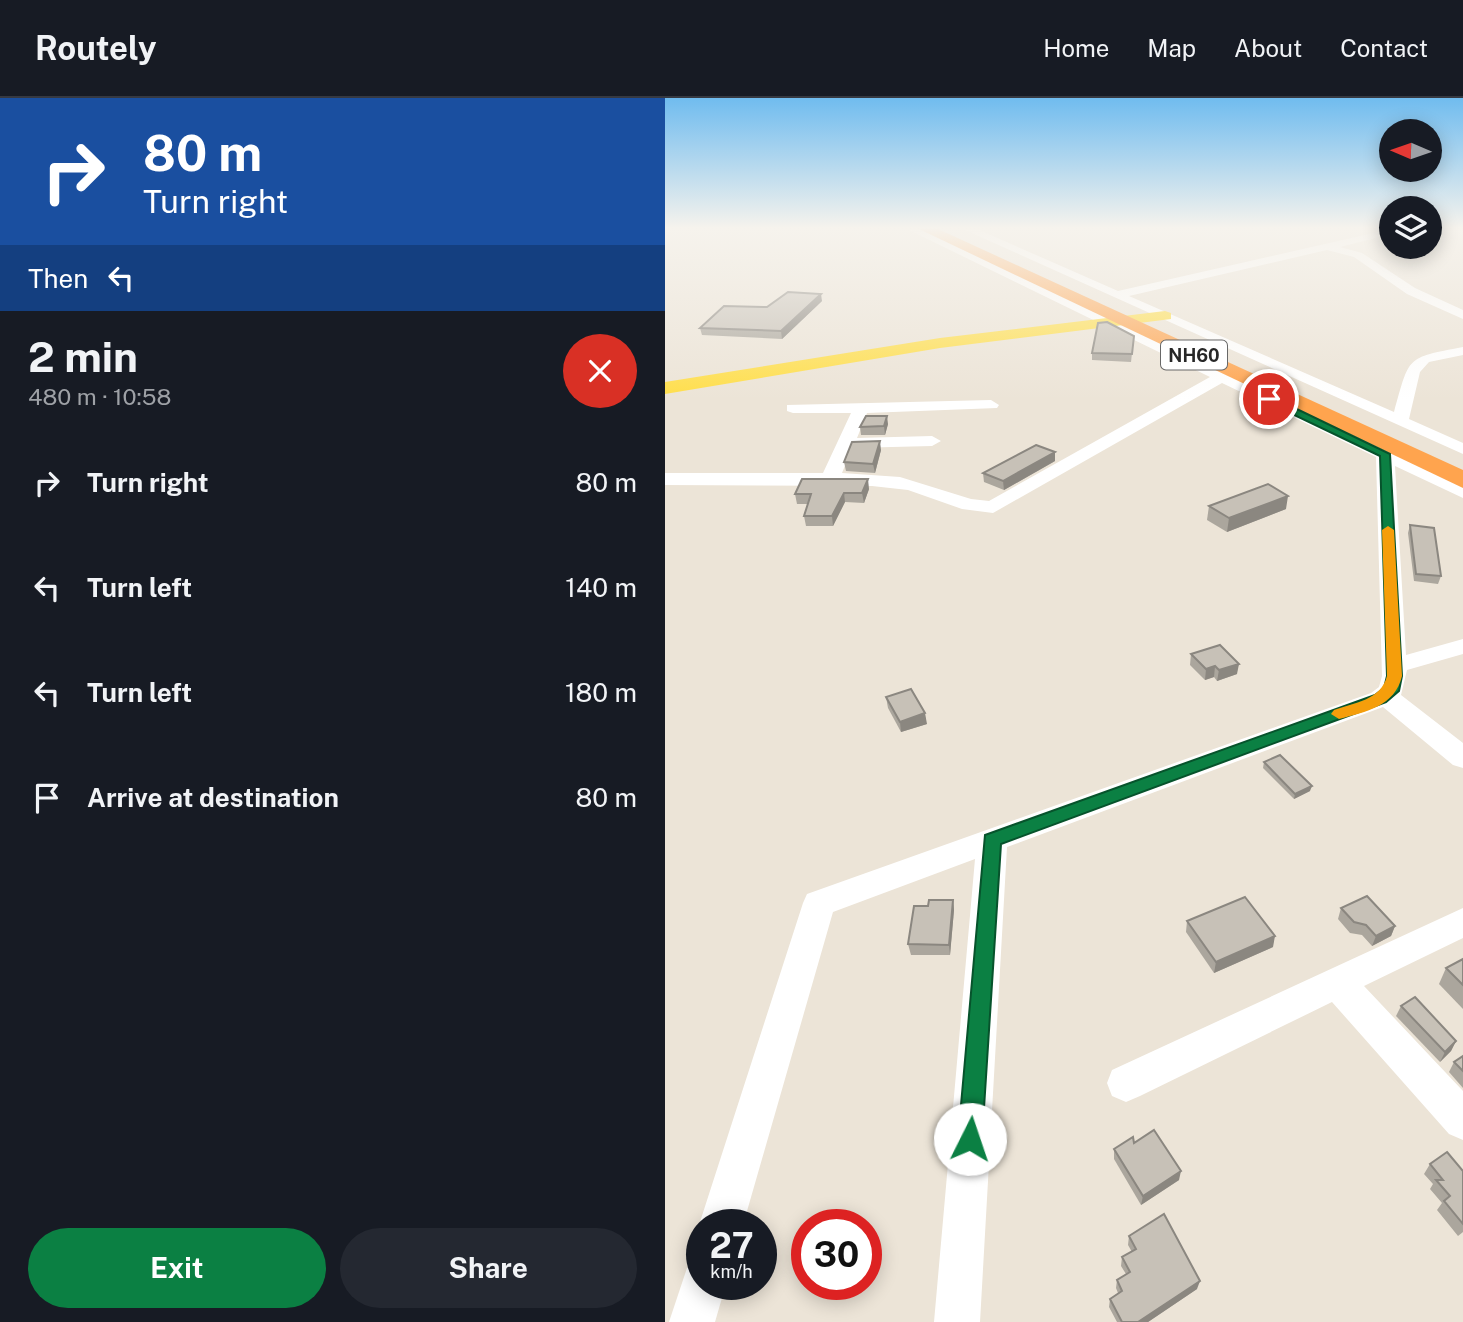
<!DOCTYPE html>
<html lang="en">
<head>
<meta charset="utf-8">
<style>
	body { margin:0; font-family:"Public Sans",sans-serif; background:#242831; color:#f1f3f6; height:100vh; display:flex; flex-direction:column; font-size:26px; white-space:nowrap }
	* { box-sizing:border-box; margin:0 }
	p { font-size:23px; color:#9ea1a6 }
	.icon { flex:none; width:38px; height:38px; fill:none; stroke:currentColor; stroke-width:2; stroke-linecap:round; stroke-linejoin:round }
	.map { position:relative; flex:1; overflow:hidden }
	.side { display:flex; flex-direction:column; background:#171b24; width:665px }
	.side>* { flex:none }
	.banner { background:#1a4fa0; color:#fff; overflow:hidden }
	.needle { width:46px; rotate:272deg }
	.buttons { position:absolute; left:714px; top:21px; display:grid; gap:14px }
	.buttons a { display:grid; place-items:center; width:63px; height:63px; border-radius:50%; background:#171b24; box-shadow:0 4px 18px #0003; font-size:35px }
	.speed { position:absolute; left:21px; top:1111px; display:flex; gap:14px; font-size:35px; font-weight:700; text-align:center }
	.speed>* { display:grid; place-content:center; width:91px; height:91px; border-radius:50%; background:#171b24; box-shadow:0 4px 18px #0003; line-height:1 }
	.speed small { font-size:18px; font-weight:400 }
	.speed .limit { border:10px solid #d22; background:#fff; color:#111 }
	.pin { position:absolute; display:grid; place-items:center; width:60px; height:60px; color:#fff; margin:-30px; border:4px solid #fff; border-radius:50%; box-shadow:0 2px 7px #0007 }
	.me { position:absolute; width:77px; margin:-38px; rotate:4deg; stroke-linejoin:round; filter:drop-shadow(0 0 5px #0008) }
	.turn { display:flex; align-items:center; gap:24px; height:147px; padding:0 28px; font-size:32px }
	.turn .icon { width:91px; height:91px; stroke-width:2.5 }
	.turn b { display:block; font-size:49px; line-height:60px }
	.then { display:flex; align-items:center; height:66px; padding:0 28px; background:#0003; gap:14px; font-size:26px }
	.round { display:grid; place-items:center; flex:none; width:74px; height:74px; border-radius:37px; background:#242831 }
	.headline { display:flex; align-items:center; justify-content:space-between; height:119px; padding:0 28px }
	h1 { font-size:42px; font-weight:700; line-height:52px }
	.button { display:flex; gap:14px; margin-top:auto; padding:14px 28px }
	.button a { flex:1; height:80px; border-radius:42px; background:#0b8043; color:#fff; font-size:28px; font-weight:700; line-height:80px; text-align:center }
	.button a+a { background:#242831; color:#f1f3f6 }
	ul { padding:0; list-style:none }
	li { display:flex; align-items:center; gap:21px; height:105px; padding:0 28px }
	li div { flex:1 }
	li b { display:block; font-size:26px }
	li em { font-style:normal }
	header { display:flex; align-items:center; gap:42px; box-sizing:border-box; height:98px; padding:0 35px; background:#171b24; border-bottom:2px solid #363941 }
	header strong { font-size:33px }
	nav { display:flex; gap:38px; margin-inline-start:auto; font-size:24px }
	main { display:flex; flex:1; min-height:0 }
	.map>svg:first-child { display:block }
	.lines { fill:none; stroke-linecap:round; stroke-linejoin:round }
	.minor { fill:#fff; fill-rule:evenodd }
	.major { fill:#ffde49; fill-rule:evenodd }
	.highway { fill:#ffa44e; fill-rule:evenodd }
	.wall { fill:#aba69d }
	.shaded-wall { fill:#8b8780 }
	.building { fill:#c7c1b7; stroke:#8b8780; stroke-width:2 }
	.route { fill:#0b8043; stroke:#07532c; stroke-width:2 }
	.slow { fill:#f59e0b }
	.labels { text-anchor:middle; dominant-baseline:central; stroke-width:5; stroke-linejoin:round; paint-order:stroke }
	.shield { fill:#fff; stroke:#686868; stroke-width:2 }
	.shield-label { font-size:18px; font-weight:bold; fill:#272727 }
</style>
</head>
<body>
<header>
<strong>Routely</strong>
<nav><a>Home</a><a>Map</a><a>About</a><a>Contact</a></nav>
</header>
<main>
<section class="side">
<div class="banner">
<div class="turn"><svg class="icon" aria-label="right" viewBox="0 0 24 24"><path d="M7 20v-9h11M14 6l5 5-5 5"/></svg><div><b>80 m</b>Turn right</div></div>
<div class="then">Then<svg class="icon" aria-label="left" viewBox="0 0 24 24"><path d="M17 20v-9H6M10 6l-5 5 5 5"/></svg></div>
</div>
<div class="headline"><div><h1>2 min</h1><p>480 m · 10:58</p></div><a class="round" style="background:#d93025;color:#fff"><svg class="icon" aria-label="close" viewBox="0 0 24 24"><path d="M6 6l12 12M18 6L6 18"/></svg></a></div>
<ul>
<li><svg class="icon" aria-label="right" viewBox="0 0 24 24"><path d="M7 20v-9h11M14 6l5 5-5 5"/></svg><div><b>Turn right</b></div><em>80 m</em></li>
<li><svg class="icon" aria-label="left" viewBox="0 0 24 24"><path d="M17 20v-9H6M10 6l-5 5 5 5"/></svg><div><b>Turn left</b></div><em>140 m</em></li>
<li><svg class="icon" aria-label="left" viewBox="0 0 24 24"><path d="M17 20v-9H6M10 6l-5 5 5 5"/></svg><div><b>Turn left</b></div><em>180 m</em></li>
<li><svg class="icon" aria-label="arrive" viewBox="0 0 24 24"><path d="M6 21V4h12l-3 4 3 4H6"/></svg><div><b>Arrive at destination</b></div><em>80 m</em></li>
</ul>
<div class="button"><a>Exit</a><a>Share</a></div>
</section>
<div class="map">
<svg width="798" height="1224" viewBox="0 0 798 1224">
	<rect width="100%" height="100%" fill="#ece4d7"/>
	<g class="lines">
		<!-- minor -->
		<g class="minor">
			<polygon points="242,131 255,131 798,387 798,400 730,368 741,557 798,541 798,556 742,572 736,597 798,645 798,670 788,667 718,609 342,749 315,1224 269,1224 310,761 168,814 78,1127 37,1127 37,1133 34,1127 138,805 142,796 706,595 714,589 717,578 711,359 557,285 328,415 297,411 243,392 207,388 0,387 0,375 158,375 186,315 128,315 122,313 122,307 326,302 334,307 332,310 202,315 192,340 267,338 276,343 267,348 187,350 177,375 235,379 306,401 324,403 545,279"/>
			<path d="M298 131H312L453 193 726 131V136L675 149 697 155 750 190 798 212V221L742 196 689 159 662 152 464 198 729 314C745 258 740 260 798 249V257L764 264 755 274 744 321 798 345V356Z"/>
			<polygon points="798,810 798,840 699,888 798,993 798,1042 784,1036 667,904 475,998 461,1004 447,998 442,985 447,972"/>
			<polygon points="37,1164 37,1186 61,1186 50,1224 4,1224 22,1170"/>
		</g>
		<!-- major -->
		<polygon class="major" points="500,213 506,215 506,221 275,250 0,296 0,284 275,240"/>
		<!-- highway -->
		<polygon class="highway" points="254,131 273,131 798,372 798,390"/>
	</g>
	<!-- wall -->
	<g class="wall">
		<polygon points="157,203 117,241 37,237 35,230 102,209"/>
		<polygon points="469,238 466,264 427,262 427,255"/>
		<polygon points="223,326 220,337 196,337 195,329"/>
		<polygon points="216,352 210,375 181,373 179,364"/>
		<polygon points="390,363 339,392 319,384 318,375"/>
		<polygon points="204,391 199,405 180,404 168,428 141,428 139,418 143,406 132,406 130,396"/>
		<polygon points="544,408 621,411 562,434 542,422"/>
		<polygon points="745,427 776,478 773,486 749,483 743,435"/>
		<polygon points="526,556 572,576 552,583 549,579 540,582 525,567"/>
		<polygon points="221,599 262,626 236,634 223,610"/>
		<polygon points="599,664 645,693 629,701 598,670"/>
		<polygon points="288,802 289,812 285,857 246,857 243,846 263,808"/>
		<polygon points="676,810 730,828 726,838 707,848 697,837 685,835 673,821"/>
		<polygon points="522,823 608,849 549,875 521,834"/>
		<polygon points="798,861 798,911 774,886 781,870"/>
		<polygon points="736,908 791,943 786,953 775,964 731,918"/>
		<polygon points="798,958 798,990 784,974 789,964"/>
		<polygon points="469,1045 514,1082 476,1107 449,1061 449,1051"/>
		<polygon points="765,1066 798,1073 798,1134 793,1138 772,1112 777,1105 765,1091 768,1086 759,1076"/>
		<polygon points="464,1138 532,1191 483,1224 452,1224 444,1209 445,1201 453,1195 451,1190 452,1182 461,1176 456,1168 457,1159 467,1154 463,1147"/>
	</g>
	<!-- shaded-wall -->
	<g class="shaded-wall">
		<polygon points="156,196 157,203 117,241 116,233"/>
		<polygon points="222,318 223,326 220,337 219,328"/>
		<polygon points="215,343 216,352 210,375 208,366"/>
		<polygon points="390,354 390,363 339,392 338,383"/>
		<polygon points="203,381 204,391 199,405 197,395"/>
		<polygon points="179,395 180,404 168,428 167,418"/>
		<polygon points="623,398 621,411 562,434 564,420"/>
		<polygon points="574,566 572,576 552,583 554,572"/>
		<polygon points="550,568 549,579 540,582 541,571"/>
		<polygon points="260,615 262,626 236,634 235,624"/>
		<polygon points="647,688 645,693 629,701 630,696"/>
		<polygon points="288,802 289,812 285,857 284,847"/>
		<polygon points="730,828 726,838 707,848 711,838"/>
		<polygon points="610,838 608,849 549,875 551,864"/>
		<polygon points="791,943 786,953 775,964 780,954"/>
		<polygon points="516,1073 514,1082 476,1107 478,1098"/>
		<polygon points="535,1183 532,1191 483,1224 473,1224"/>
	</g>
	<!-- building -->
	<g class="building">
		<polygon points="123,194 156,196 116,233 35,230 59,208 102,209"/>
		<polygon points="442,224 469,238 467,256 427,255 433,225"/>
		<polygon points="201,318 222,318 219,328 195,329"/>
		<polygon points="215,343 208,366 179,364 187,344"/>
		<polygon points="371,347 390,354 338,383 318,375"/>
		<polygon points="137,381 203,381 197,395 179,395 167,418 139,418 146,396 130,396"/>
		<polygon points="603,386 623,398 564,420 544,408"/>
		<polygon points="745,427 769,430 776,478 751,476"/>
		<polygon points="555,547 574,566 554,572 550,568 541,571 526,556"/>
		<polygon points="246,591 260,615 235,624 221,599"/>
		<polygon points="615,657 647,688 630,696 599,664"/>
		<polygon points="702,798 730,828 711,838 701,827 689,824 676,810"/>
		<polygon points="580,799 610,838 551,864 522,823"/>
		<polygon points="264,802 288,802 284,847 243,846 249,808 263,808"/>
		<polygon points="798,861 798,887 781,870"/>
		<polygon points="750,899 791,943 780,954 736,908"/>
		<polygon points="798,958 798,973 789,964"/>
		<polygon points="489,1032 516,1073 478,1098 449,1051 468,1039 469,1045"/>
		<polygon points="782,1054 798,1073 798,1126 779,1103 785,1098 771,1082 778,1082 765,1066"/>
		<polygon points="499,1116 535,1183 473,1224 457,1224 445,1201 457,1193 452,1182 465,1174 457,1159 471,1151 464,1138"/>
	</g>
	<!-- sky -->
	<linearGradient id="sky" x2="0" y2="1"><stop stop-color="#70bcef"/><stop offset="0.43" stop-color="#f6f3ed"/><stop offset="1" stop-color="#f6f3ed" stop-opacity="0"/></linearGradient>
	<rect width="798" height="302" fill="url(#sky)"/>
	<!-- route -->
	<polygon class="route" points="600,299 607,299 725,356 737,578 734,593 721,604 336,746 317,1041 314,1050 305,1053 296,1050 293,1041 320,737 710,597 719,590 722,578 715,358 600,303"/>
	<!-- slow -->
	<path class="slow" d="M723 428 729 432 737 578C730 608 701 614 674 621L666 616 669 612C689 605 716 602 722 578L717 432Z"/>
	<g class="labels">
		<!-- shield labels -->
		<rect class="shield" x="496" y="242.5" width="66" height="29" rx="5"/>
		<g class="shield-label">
			<text x="529" y="257">NH60</text>
		</g>
	</g>
</svg>
<div class="buttons">
<a><svg class="needle" viewBox="-14 -14 28 28"><path d="M0-13l5 13h-10z" fill="#e53935"/><path d="M0 13l5-13h-10z" fill="#9ea1a6"/></svg></a>
<a><svg class="icon" aria-label="layers" viewBox="0 0 24 24"><path d="M12 4l9 5-9 5-9-5zM3 14l9 5 9-5"/></svg></a>
</div>
<div class="speed"><div>27<small>km/h</small></div><div class="limit">30</div></div>
<div class="pin" style="left:604px;top:301px;background:#d93025"><svg class="icon" aria-label="arrive" viewBox="0 0 24 24"><path d="M6 21V4h12l-3 4 3 4H6"/></svg></div>
<svg class="me" style="left:305px;top:1041px" viewBox="-20 -20 40 40"><circle r="19" fill="#fff"/><path d="M0-13L10 11 0 6-10 11z" fill="#0b8043"/></svg>
</div>
</main>
</body>
</html>
